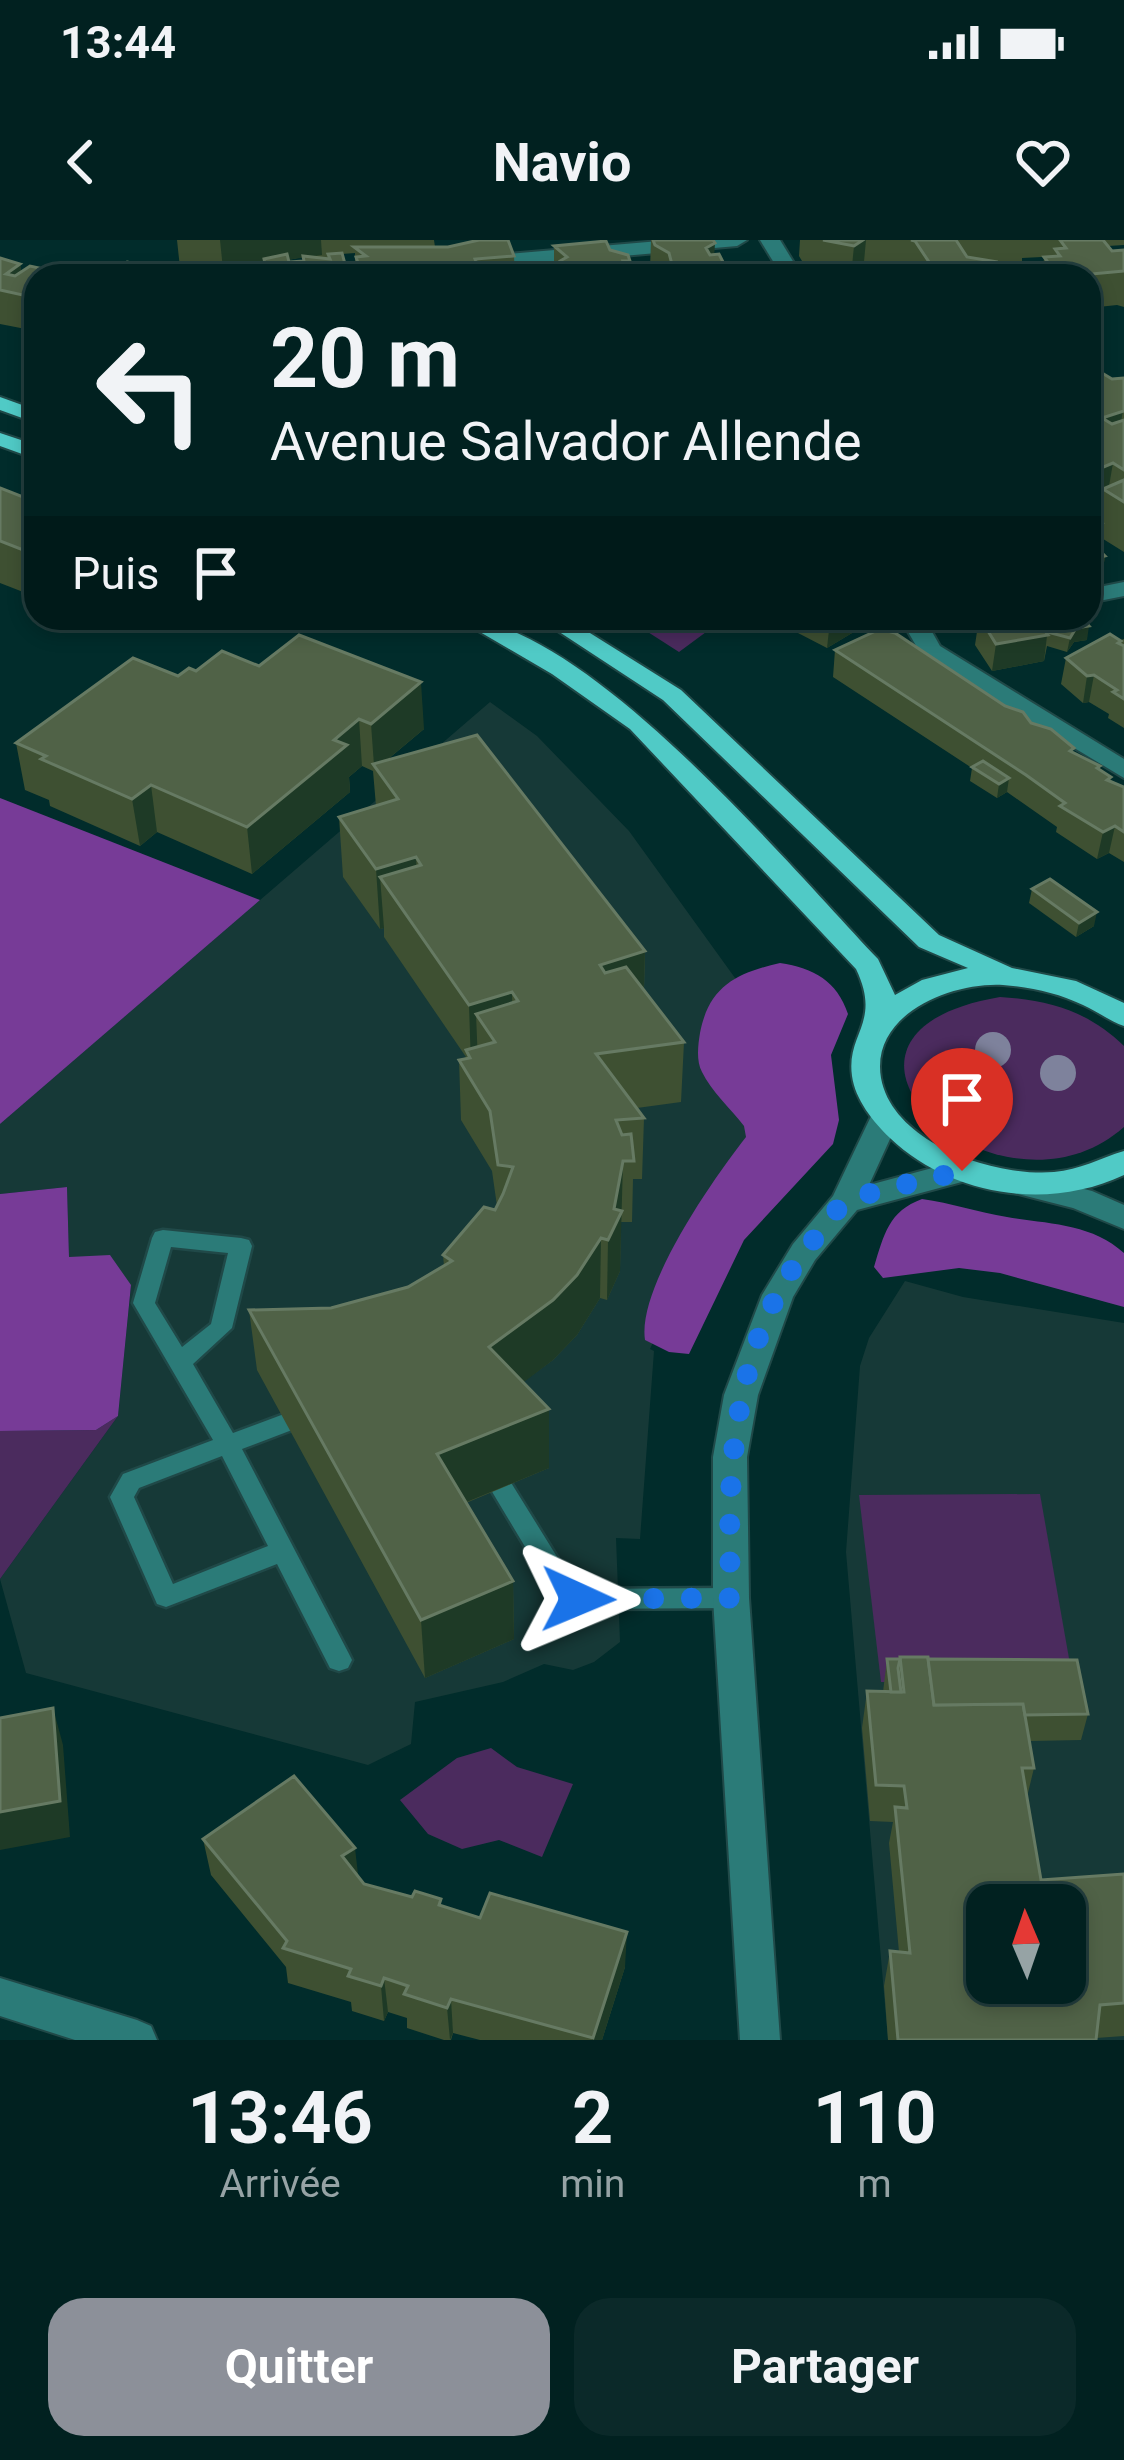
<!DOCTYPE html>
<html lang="fr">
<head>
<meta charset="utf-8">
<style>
	body { margin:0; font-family:Roboto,sans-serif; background:#0b2929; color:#f1f3f6; height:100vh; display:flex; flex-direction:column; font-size:45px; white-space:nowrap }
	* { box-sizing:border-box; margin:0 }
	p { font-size:39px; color:#96a3a5 }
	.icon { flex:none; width:66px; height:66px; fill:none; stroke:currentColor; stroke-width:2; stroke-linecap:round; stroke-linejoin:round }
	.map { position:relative; height:1800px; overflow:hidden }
	.details { display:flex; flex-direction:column; background:#012120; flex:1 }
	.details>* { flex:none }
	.guide { position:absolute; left:24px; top:24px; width:1077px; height:366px; border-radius:36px; box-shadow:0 6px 18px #0003,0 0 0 3px #233e3e; background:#012120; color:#f1f3f6; overflow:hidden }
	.needle { width:78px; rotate:358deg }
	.tools { position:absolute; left:966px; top:1644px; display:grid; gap:24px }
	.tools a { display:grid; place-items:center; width:120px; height:120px; border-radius:24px; background:#012120; box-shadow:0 6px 18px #0003,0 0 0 3px #233e3e; font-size:60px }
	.pin { position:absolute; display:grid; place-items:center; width:102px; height:102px; color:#fff; margin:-123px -51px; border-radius:50% 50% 50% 0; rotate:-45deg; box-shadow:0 0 12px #0007 }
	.pin .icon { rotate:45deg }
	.me { position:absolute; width:132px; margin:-66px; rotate:91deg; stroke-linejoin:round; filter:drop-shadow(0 0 9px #0008) }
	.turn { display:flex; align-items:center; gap:42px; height:252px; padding:0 48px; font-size:54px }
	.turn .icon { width:156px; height:156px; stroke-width:2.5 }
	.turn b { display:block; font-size:84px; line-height:102px }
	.then { display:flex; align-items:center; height:114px; padding:0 48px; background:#0003; gap:24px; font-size:45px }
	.eta { display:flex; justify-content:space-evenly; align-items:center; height:204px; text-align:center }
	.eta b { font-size:72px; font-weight:700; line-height:84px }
	.button { display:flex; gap:24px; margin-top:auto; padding:24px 48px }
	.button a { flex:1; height:138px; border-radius:36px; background:#8c9099; color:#fff; font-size:48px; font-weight:700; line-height:138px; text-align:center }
	.button a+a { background:#0b2929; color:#f1f3f6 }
	.status { display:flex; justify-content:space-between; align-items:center; height:84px; padding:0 60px; background:#012120; direction:ltr }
	.status svg { height:33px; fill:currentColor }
	header { display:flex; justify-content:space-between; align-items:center; height:156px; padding:0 48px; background:#012120; font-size:54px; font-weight:700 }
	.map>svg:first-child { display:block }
	.built { fill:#163937; fill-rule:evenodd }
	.green { fill:#4b2b5e }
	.forest { fill:#773b97 }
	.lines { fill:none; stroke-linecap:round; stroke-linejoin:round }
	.service-casing { stroke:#204948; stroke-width:5 }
	.minor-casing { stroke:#204948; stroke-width:4 }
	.tertiary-casing { stroke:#204948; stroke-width:4 }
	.primary-casing { stroke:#204948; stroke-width:4 }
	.service { fill:#2b7b78; fill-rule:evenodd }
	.minor { fill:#2b7b78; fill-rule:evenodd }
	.tertiary { fill:#2b7b78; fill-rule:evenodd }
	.primary { fill:#50cac6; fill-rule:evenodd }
	.tree { fill:#7e829c }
	.wall { fill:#3e5032; fill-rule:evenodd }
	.shaded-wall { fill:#1e3a26 }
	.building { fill:#506247; stroke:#667a63; stroke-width:3; fill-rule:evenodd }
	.route { stroke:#1a73e8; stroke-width:21; stroke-dasharray:0 37.8 }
</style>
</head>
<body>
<div class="status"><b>13:44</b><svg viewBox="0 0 49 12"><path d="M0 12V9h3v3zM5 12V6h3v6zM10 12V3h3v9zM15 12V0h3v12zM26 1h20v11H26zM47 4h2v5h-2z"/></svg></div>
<header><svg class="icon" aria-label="back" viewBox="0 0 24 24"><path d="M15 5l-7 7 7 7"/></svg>Navio<svg class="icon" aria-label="heart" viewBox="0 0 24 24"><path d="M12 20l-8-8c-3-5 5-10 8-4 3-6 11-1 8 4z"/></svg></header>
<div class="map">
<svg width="1124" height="1800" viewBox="0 0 1124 1800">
	<rect width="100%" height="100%" fill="#012c2b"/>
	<!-- built -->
	<g class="built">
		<polygon points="490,462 537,496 629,591 774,792 770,846 650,1109 654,1111 640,1299 616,1298 620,1402 594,1422 573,1430 544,1424 503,1442 415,1462 411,1504 368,1525 26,1433 0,1339 118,1176 131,1046 113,1024 69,1018 67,947 0,954 0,884"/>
		<path d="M905 1041 963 1057 1124 1083V1800H888L846 1312 860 1126 869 1098ZM987 1665H1065V1743H987Z"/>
	</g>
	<!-- green -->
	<g class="green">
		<polygon points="626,378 725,378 679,412"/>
		<path d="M1000 757C1049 760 1088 771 1124 806V887C998 998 776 795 1000 757Z"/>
		<polygon points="118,1176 0,1339 0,1191 96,1190"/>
		<polygon points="1040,1254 1073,1441 881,1442 859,1255"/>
		<polygon points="491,1508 517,1527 573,1544 542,1617 499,1600 462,1609 428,1594 400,1560 457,1518"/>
	</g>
	<!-- forest -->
	<g class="forest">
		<polygon points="0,558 260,660 0,884"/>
		<path d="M780 723C814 728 837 741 848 774L831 815 839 880 833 904 744 1000 689 1114 669 1112 645 1100C637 1048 713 939 746 897L744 886C731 869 711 851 702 832 696 821 698 805 700 793 709 746 737 733 780 723Z"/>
		<polygon points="67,947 69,1017 110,1015 131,1045 118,1176 96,1190 0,1191 0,954"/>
		<path d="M922 959C951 963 978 972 1007 977 1048 984 1091 983 1124 1013V1067L1000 1033 959 1028 883 1038 874 1027C884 994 889 971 922 959Z"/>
	</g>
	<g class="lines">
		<defs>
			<g id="service">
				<path d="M163 990 241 998 249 1000 252 1006 232 1088 193 1124 233 1193 284 1174 292 1176 296 1183 292 1190 242 1209 348 1412 352 1420 348 1428 339 1431 330 1428 277 1324 166 1367 157 1364 110 1257 123 1234 213 1200 133 1063 152 998 155 992ZM171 1007 228 1013 211 1084 182 1107 155 1063ZM222 1216 268 1306 173 1344 134 1257 139 1248Z"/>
				<polygon points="502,1238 510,1241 572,1341 583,1349 731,1348 740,1351 743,1358 740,1365 731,1368 578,1369 554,1355 494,1255 490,1248 494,1241"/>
			</g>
			<g id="minor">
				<polygon points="671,0 747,0 737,6 474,29 464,23 474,17"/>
				<polygon points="760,0 780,0 802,36 782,36"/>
				<polygon points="1124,342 1124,356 1089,363 1089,349"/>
				<polygon points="900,378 974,378 970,383 931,390 940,406 1124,519 1124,538 922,416"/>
				<polygon points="0,1738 137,1780 151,1786 157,1800 75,1800 0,1776"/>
			</g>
			<g id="tertiary">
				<polygon points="885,867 900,877 869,945 962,920 973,923 977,931 973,939 857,970 815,1020 793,1057 758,1155 747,1217 749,1358 780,1800 740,1800 713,1358 713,1217 724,1155 762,1055 793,1004 833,956 874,870"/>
				<polygon points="1017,932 1092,951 1124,965 1124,989 1073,968 1006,951 1002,943 1006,935"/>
			</g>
			<g id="primary">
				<polygon points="0,157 36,170 36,183 0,170"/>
				<polygon points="0,193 36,205 36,219 0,206"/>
				<path d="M456 378C583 378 790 627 878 719L895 755 922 740 968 728 919 707 663 460 538 378H566L681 450 939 695 1012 728 1076 741 1124 763V786C1109 781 1097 771 1083 765 1058 753 1031 747 1003 745 953 742 870 773 881 838 893 904 996 937 1054 932 1080 930 1100 918 1124 911V935C1048 971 951 956 890 898 873 882 855 859 852 836 846 793 882 783 856 729L630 489 552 434Z"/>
			</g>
		</defs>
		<!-- service casing -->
		<use href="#service" class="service-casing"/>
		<!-- minor casing -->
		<use href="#minor" class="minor-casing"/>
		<!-- tertiary casing -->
		<use href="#tertiary" class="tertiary-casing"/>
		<!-- primary casing -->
		<use href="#primary" class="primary-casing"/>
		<!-- service -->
		<use href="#service" class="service"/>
		<!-- minor -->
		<use href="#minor" class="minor"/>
		<!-- tertiary -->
		<use href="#tertiary" class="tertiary"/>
		<!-- primary -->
		<use href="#primary" class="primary"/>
	</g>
	<!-- trees -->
	<g class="tree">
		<circle cx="993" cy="810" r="18"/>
		<circle cx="1058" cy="833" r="18"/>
		<circle cx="994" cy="861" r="18"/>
	</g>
	<!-- wall -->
	<g class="wall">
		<path d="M177 0H434L435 7 514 16 515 36H266L265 23 223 29 180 28ZM355 13V23L345 24 342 14ZM303 17V21L289 22 288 20Z"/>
		<polygon points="651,0 713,0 714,15 730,36 653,36 650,29"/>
		<polygon points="800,0 1124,0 1124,5 1108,6 1112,11 1124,10 1124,67 1117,65 1089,68 1089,36 1041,36 1044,19 1042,17 1022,18 1022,23 881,36 882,32 897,31 863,32 857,36 830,36 808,31 799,16"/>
		<polygon points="554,6 610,10 630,21 630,36 560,36 554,30"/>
		<polygon points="0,18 20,24 21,32 36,36 36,91 0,84"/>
		<polygon points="1089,115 1100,127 1098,135 1112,139 1124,138 1124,312 1100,297 1097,309 1105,316 1103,329 1089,333"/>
		<polygon points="0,248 36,262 36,357 0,343"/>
		<polygon points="769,378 868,378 867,384 827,408"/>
		<polygon points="979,378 1087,400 1074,402 1067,412 1047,406 1044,421 992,431 975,405"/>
		<polygon points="1124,399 1124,488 1108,478 1109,474 1089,462 1083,463 1061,444 1066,418"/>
		<polygon points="835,410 1031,483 1073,512 1100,526 1099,530 1111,537 1110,541 1124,547 1124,622 1109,613 1097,619 1056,592 1057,587 1007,552 997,558 970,541 972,528 833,437"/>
		<polygon points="196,431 424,489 387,520 645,711 644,750 684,802 681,862 637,868 644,878 642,939 633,939 632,982 621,982 620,1031 607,1060 600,1058 577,1095 553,1120 523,1142 549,1228 466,1263 513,1341 514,1399 425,1438 257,1130 249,1070 331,1068 408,1047 444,1026 443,1015 497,966 492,931 461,880 459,820 466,817 384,697 384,688 380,689 343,637 339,577 376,566 373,531 362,526 349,537 350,552 252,634 157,592 140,606 50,566 49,560 25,550 16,503"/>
		<polygon points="1032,649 1094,686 1076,697 1029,663"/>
		<polygon points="887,1419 928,1419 1088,1474 1081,1500 1030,1501 1034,1528 1027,1557 1041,1640 1124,1634 1124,1796 1096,1798 1096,1800 888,1800 884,1746 890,1711 899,1712 889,1603 893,1582 870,1581 862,1488 867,1451 883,1452"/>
		<polygon points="203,1599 358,1637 364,1644 441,1666 625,1727 602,1800 480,1800 453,1793 451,1800 444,1800 407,1788 407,1778 388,1772 384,1781 352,1771 351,1762 288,1743 286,1727 211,1635"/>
	</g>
	<!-- shaded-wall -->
	<g class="shaded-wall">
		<polygon points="220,0 321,0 322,15 223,29"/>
		<polygon points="863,0 866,0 863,32 857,36 851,36 854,6"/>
		<polygon points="715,3 713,36 706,8"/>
		<polygon points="623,21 630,21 630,36 626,36 626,28"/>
		<polygon points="20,24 25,56 6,34"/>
		<polygon points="1123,170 1116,214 1102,178"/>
		<polygon points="1113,223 1108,252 1103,249 1099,270 1089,275 1089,233"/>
		<polygon points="1102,283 1096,318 1105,316 1103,329 1089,333 1089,290"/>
		<polygon points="836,378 868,378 867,384 827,408 830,381"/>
		<polygon points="1049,379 1044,421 992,431 996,404 1041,386"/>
		<polygon points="1089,386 1087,400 1074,402 1067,412 1070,398 1076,388"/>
		<polygon points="1094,435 1089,462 1083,463 1087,436"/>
		<polygon points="421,442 424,489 376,529 374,525 371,484"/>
		<polygon points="359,479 362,526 349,537 350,552 252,634 247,587 334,500"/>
		<polygon points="1009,538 1007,552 997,558 999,544"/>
		<polygon points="151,545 157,592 140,606 132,559"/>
		<polygon points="1115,586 1109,613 1097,619 1103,592"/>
		<polygon points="416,617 419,677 380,637 384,688 380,689 376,629"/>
		<polygon points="1097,672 1094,686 1076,697 1079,683"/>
		<polygon points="645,711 643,771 599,785 600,725"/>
		<polygon points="512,752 513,812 495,802 476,774 478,823 471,825 469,765"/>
		<polygon points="623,921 620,1031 607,1060 608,1000"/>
		<polygon points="601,998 600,1058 577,1095 553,1120 491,1167 489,1107"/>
		<polygon points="549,1169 549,1228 440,1273 437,1214"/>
		<polygon points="513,1341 514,1399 425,1438 421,1380"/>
		<polygon points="53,1468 63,1505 70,1597 0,1610 0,1572"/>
		<polygon points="355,1608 359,1643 342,1616"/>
		<polygon points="627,1692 625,1727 602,1800 592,1800"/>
		<polygon points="384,1738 388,1772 384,1781 381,1746"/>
		<polygon points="451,1759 453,1793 450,1800 447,1768"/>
	</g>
	<!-- building -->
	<g class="building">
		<polygon points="479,0 508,0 514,16 475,19 482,36 268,36 264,19 287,14 289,22 304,21 303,16 330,19 328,14 342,13 345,24 358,23 356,17 366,16 354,7 448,7"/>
		<polygon points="653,0 713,0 715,3 706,8 710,15 719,14 730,36 675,36 669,13 655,5"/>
		<polygon points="823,0 863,0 854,6"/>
		<polygon points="911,0 956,0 967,17 997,22 1008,36 880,36 884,36 882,32 933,28 915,1"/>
		<polygon points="1060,0 1103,0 1112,11 1124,10 1124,31 1070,36 1055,32 1044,17 1060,16 1055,9 1066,8"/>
		<polygon points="606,1 610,10 628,15 630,21 623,21 626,28 618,29 621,36 567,36 575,35 573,30 563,27 560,21 567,17 554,6"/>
		<polygon points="0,18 20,24 6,34 15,36 30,26 76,36 36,36 36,58 0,50"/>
		<polygon points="127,22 156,29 149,34 153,36 101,36"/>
		<polygon points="1089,115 1092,116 1100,127 1089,135"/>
		<polygon points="1102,133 1112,139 1124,138 1124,171 1102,178 1112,184 1124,180 1124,230 1113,223 1089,233 1089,193 1099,189 1089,183 1089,138"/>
		<polygon points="1124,240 1124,262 1103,249"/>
		<polygon points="0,248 36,262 36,315 0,301"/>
		<polygon points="1089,273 1102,283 1089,290"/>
		<polygon points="1096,307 1105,316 1089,320 1089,311"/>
		<polygon points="980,378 1044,378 1049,379 1041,386 1048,395 996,404"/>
		<polygon points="1044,378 1082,378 1089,386 1076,388 1070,398 1047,392 1049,379"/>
		<polygon points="880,389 895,393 1005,466 1023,472 1031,483 1051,489 1074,508 1070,511 1100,526 1097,528 1111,537 1107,540 1124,547 1124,592 1115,586 1103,592 1060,566 1065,563 1026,535 835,410"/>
		<polygon points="1110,394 1121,401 1118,403 1124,406 1124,459 1113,452 1117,450 1094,435 1087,436 1066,418"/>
		<polygon points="299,395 421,442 371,484 359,479 334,500 347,505 247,587 151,545 132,559 41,519 46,516 16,503 133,418 178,436 189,428 196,431 222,411 259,426"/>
		<polygon points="477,495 645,711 600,725 605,733 626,727 684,802 596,814 644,878 616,880 622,895 631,894 634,921 623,921 614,969 622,971 608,1000 601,998 577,1035 553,1060 489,1107 549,1169 437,1214 513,1341 421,1380 249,1070 331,1068 408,1047 452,1021 443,1015 484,967 495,970 503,954 513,927 498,925 490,871 459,820 470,818 466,810 495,802 476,774 518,761 512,752 469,765 380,637 421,625 416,617 376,629 339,577 398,559 373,524"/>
		<polygon points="983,521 1009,538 999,544 972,527"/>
		<polygon points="1050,639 1097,672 1079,683 1032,649"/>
		<path d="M900 1417H928L934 1465 1023 1464 1034 1528H1022L1041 1640 1124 1634V1763L1100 1765 1096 1800H898L890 1711 910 1713 895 1567 907 1568 904 1546 876 1545 867 1451 904 1452ZM987 1665H1065V1743H987Z"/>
		<polygon points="887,1419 900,1419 898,1428 901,1452 891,1452"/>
		<polygon points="928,1419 1077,1420 1088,1474 1025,1475 1023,1464 934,1465"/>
		<polygon points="53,1468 60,1561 0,1572 0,1478"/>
		<polygon points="294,1536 355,1608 342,1616 364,1644 412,1657 415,1651 441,1659 439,1665 480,1678 490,1653 627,1692 593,1798 451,1759 447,1768 404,1754 408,1746 384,1738 381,1746 348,1736 351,1729 283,1708 287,1701 203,1599"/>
	</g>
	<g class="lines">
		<!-- route -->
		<path class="route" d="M578 1359 731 1358C726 1233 731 1098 816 997 824 987 835 969 846 962 860 953 940 937 962 931"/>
	</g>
</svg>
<div class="tools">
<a><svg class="needle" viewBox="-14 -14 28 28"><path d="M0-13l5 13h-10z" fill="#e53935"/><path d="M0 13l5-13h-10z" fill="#96a3a5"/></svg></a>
</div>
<div class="pin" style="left:962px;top:931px;background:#d93025"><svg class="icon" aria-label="arrive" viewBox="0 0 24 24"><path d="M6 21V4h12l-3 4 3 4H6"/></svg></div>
<svg class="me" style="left:578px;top:1359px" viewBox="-20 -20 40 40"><path d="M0-17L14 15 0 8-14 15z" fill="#1a73e8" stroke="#fff" stroke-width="4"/></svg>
<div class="guide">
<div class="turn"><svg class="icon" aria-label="left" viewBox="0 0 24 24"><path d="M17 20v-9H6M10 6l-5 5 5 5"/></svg><div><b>20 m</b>Avenue Salvador Allende</div></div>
<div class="then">Puis<svg class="icon" aria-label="arrive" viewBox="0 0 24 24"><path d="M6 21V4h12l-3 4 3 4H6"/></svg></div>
</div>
</div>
<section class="details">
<div class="eta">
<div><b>13:46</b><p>Arrivée</p></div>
<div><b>2</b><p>min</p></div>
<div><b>110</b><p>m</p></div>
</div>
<div class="button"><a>Quitter</a><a>Partager</a></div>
</section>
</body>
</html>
